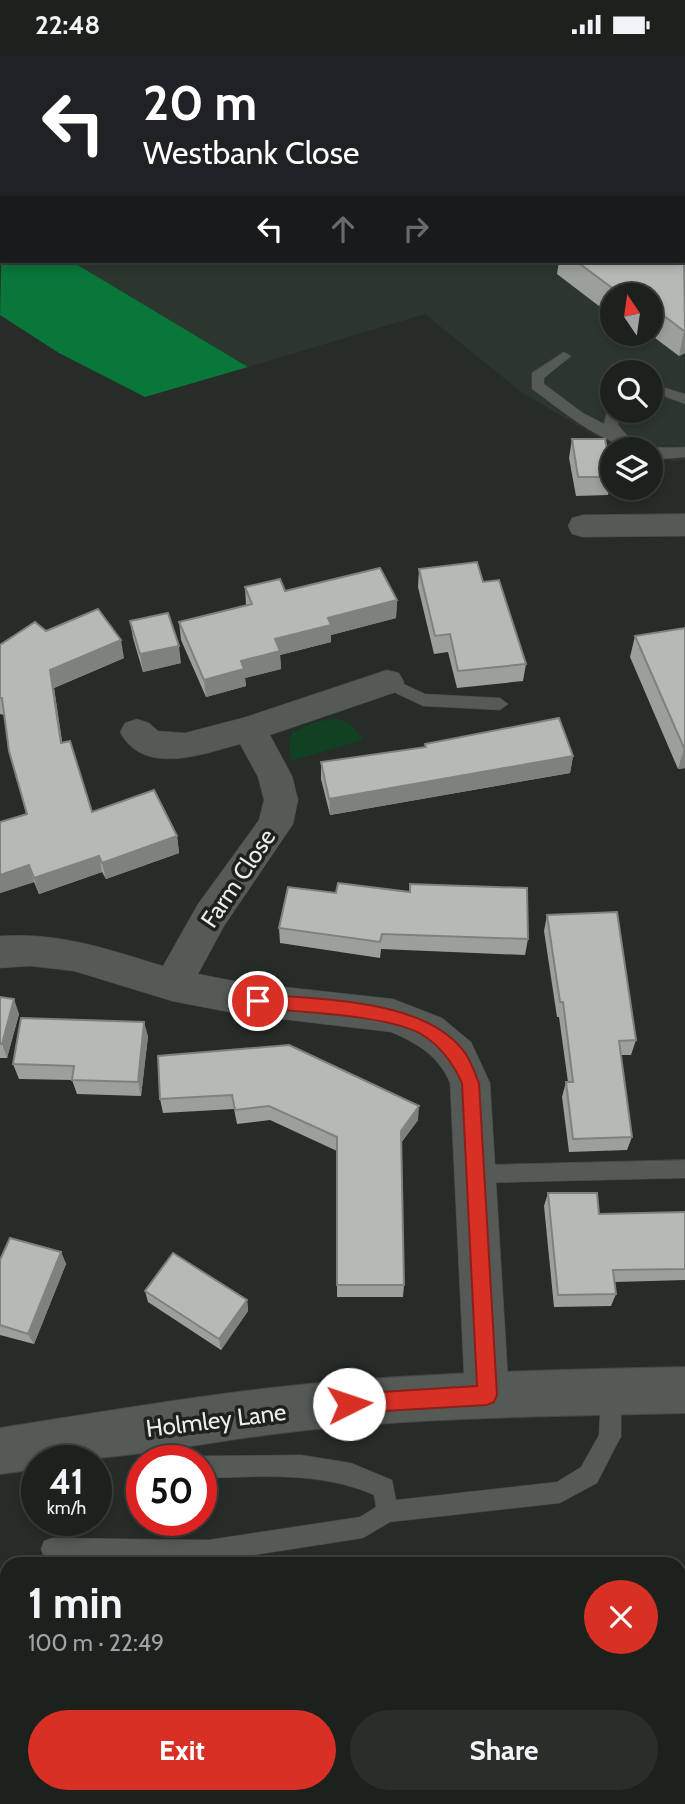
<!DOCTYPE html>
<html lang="en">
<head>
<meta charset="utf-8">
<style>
	body { margin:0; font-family:Cabin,sans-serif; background:#2a2e2b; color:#f1f3f6; height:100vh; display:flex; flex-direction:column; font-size:26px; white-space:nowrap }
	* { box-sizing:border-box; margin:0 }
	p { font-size:23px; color:#a0a3a4 }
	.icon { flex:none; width:38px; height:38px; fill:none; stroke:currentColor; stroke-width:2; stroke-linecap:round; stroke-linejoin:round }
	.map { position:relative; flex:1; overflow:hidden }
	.side { position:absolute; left:0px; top:1508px; width:686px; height:247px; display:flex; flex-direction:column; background:#1d211e; border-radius:21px 21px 0 0; box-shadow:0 4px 10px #0003,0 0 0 2px #3b3e3c }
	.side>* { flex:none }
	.banner { position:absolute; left:0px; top:0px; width:686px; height:214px; box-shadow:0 4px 10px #0003,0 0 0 2px #3b3e3c; background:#202124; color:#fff; overflow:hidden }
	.needle { width:46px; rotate:347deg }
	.tools { position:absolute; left:600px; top:234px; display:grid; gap:14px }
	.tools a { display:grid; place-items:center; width:63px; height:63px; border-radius:50%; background:#1d211e; box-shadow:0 4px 10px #0003,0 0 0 2px #3b3e3c; font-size:35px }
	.speed { position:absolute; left:21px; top:1396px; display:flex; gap:14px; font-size:35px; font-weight:700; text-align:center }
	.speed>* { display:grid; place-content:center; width:91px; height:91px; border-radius:50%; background:#1d211e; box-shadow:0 4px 10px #0003,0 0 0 2px #3b3e3c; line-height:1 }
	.speed small { font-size:18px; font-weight:400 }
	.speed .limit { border:10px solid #d22; background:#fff; color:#111 }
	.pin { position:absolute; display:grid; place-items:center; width:60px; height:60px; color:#fff; margin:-30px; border:4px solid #fff; border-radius:50%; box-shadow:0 2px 7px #0007 }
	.me { position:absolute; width:77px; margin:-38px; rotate:86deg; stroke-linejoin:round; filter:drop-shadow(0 0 5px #0008) }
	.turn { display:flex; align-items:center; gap:24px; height:147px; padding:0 28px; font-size:32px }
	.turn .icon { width:91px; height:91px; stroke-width:2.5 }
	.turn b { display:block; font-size:49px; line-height:60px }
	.lanes { display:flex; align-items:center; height:66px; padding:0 28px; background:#0003; justify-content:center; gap:35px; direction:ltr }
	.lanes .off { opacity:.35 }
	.round { display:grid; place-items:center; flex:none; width:74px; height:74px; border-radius:37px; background:#2a2e2b }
	.summary { display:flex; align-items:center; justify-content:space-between; height:119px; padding:0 28px }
	h1 { font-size:42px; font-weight:700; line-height:52px }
	.primary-button { display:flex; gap:14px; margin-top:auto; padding:14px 28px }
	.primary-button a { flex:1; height:80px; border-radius:42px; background:#d93025; color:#fff; font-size:28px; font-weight:700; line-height:80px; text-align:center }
	.primary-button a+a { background:#2a2e2b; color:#f1f3f6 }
	.status { display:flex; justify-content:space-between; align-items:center; height:49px; padding:0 35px; background:#1d211e; direction:ltr }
	.status svg { height:19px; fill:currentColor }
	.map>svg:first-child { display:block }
	.built { fill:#2c362e; fill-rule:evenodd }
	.green { fill:#124022 }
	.forest { fill:#09763a }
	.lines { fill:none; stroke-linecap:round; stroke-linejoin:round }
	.service-casing { stroke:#454845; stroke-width:1 }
	.minor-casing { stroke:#454845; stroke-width:1 }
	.secondary-casing { stroke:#454845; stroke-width:2 }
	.service { fill:#555a56; fill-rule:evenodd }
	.minor { fill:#555a56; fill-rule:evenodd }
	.secondary { fill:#555a56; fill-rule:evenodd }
	.wall { fill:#9ba09c }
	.shaded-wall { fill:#7e827f }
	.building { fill:#b4bab5; stroke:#7e827f; stroke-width:2 }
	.route { fill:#d93025; stroke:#8d1f18; stroke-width:2 }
	.labels { text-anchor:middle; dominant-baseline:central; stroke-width:7; stroke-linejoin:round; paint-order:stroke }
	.street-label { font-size:24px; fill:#ebeeeb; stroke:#1d221e }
</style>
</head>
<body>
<div class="status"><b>22:48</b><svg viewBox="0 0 49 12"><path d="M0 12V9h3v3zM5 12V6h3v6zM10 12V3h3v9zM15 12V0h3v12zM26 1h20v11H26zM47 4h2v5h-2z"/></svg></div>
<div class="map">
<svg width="685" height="1755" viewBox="0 0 685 1755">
	<rect width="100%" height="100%" fill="#272c28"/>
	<!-- built -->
	<path class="built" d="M684 160 685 410 674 412 651 405V401H635L604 392 521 343 425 265 248 318 71 212H684ZM612 247H651V285H612ZM612 324H651V362H612Z"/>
	<!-- green -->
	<polygon class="green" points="336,669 350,675 364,691 291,712 289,695 292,683 316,673"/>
	<!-- forest -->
	<polygon class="forest" points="2,181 2,212 71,212 248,318 145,348 59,304 0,266"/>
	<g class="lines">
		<defs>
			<g id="service">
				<polygon points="236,0 248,0 248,2 237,2"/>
				<path d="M564 303 571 307 544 329V335L583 364 604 375 607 362 612 358V362H621L618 375C632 399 659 400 685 398V408L662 410 651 407V401C607 401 567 365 532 340V324Z"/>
				<polygon points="651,339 665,339 685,345 685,355 664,347 651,347"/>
				<polygon points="387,627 425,645 500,649 508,655 500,661 423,657 381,637 379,633"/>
				<polygon points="685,1111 685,1129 477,1134 470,1131 467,1125 470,1119 477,1116"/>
				<path d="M611 1333 618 1336 621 1343V1388L617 1395 597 1434 560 1454 390 1473 363 1489 208 1513 52 1511 44 1508 41 1500 44 1492 52 1489 208 1491 360 1468 376 1458 374 1446C319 1422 260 1428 201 1429V1412H193L201 1407 301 1406 351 1414 392 1431 396 1451 557 1433 581 1418 599 1386 601 1343 604 1336Z"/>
				<polygon points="157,1370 164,1374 177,1399 188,1404 191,1412 160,1412 146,1381 150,1374"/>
			</g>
			<g id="minor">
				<polygon points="685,465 685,487 583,488 572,485 568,477 572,469 583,466"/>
				<path d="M387 621 399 624 404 633 399 642 270 686 292 727 298 751 293 775 224 877 198 925 239 933 393 950 406 955 442 969 471 993 490 1034 509 1346 502 1361 487 1368 472 1361 465 1346 450 1034C439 1007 417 994 391 983L239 965 172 952 74 922 30 917 0 919V887C60 883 107 900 163 917L198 855 259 771 264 751 258 728 240 695C203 705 144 728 120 683L125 674 137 670 149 674 158 682 185 684 246 668Z"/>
			</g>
			<g id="secondary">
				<polygon points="487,0 512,0 513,2 488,2"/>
				<rect x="684" y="134" width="1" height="16"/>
				<path d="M685 1318V1364C559 1367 432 1368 307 1381 217 1390 127 1412 37 1412V1420L0 1425V1379C103 1363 206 1345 309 1335 434 1323 560 1321 685 1318Z"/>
			</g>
		</defs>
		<!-- service casing -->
		<use href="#service" class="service-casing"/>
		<!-- minor casing -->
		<use href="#minor" class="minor-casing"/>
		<!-- secondary casing -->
		<use href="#secondary" class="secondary-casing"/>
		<!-- service -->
		<use href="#service" class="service"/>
		<!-- minor -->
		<use href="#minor" class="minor"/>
		<!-- secondary -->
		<use href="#secondary" class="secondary"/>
	</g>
	<!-- wall -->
	<g class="wall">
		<polygon points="685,208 685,304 679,307 655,289 646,293 636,285 651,285 651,247 612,247 612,267 557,225 559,212 684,212"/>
		<polygon points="572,390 612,428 608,446 576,447 569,409"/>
		<polygon points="419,520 483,533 526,615 523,632 457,639 448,603 434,605 418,538"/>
		<polygon points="245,538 397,551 396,569 331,586 331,593 280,606 281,620 245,629 246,637 206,648 181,591 179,573 246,556"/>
		<polygon points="130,572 181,614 143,623 133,589"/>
		<polygon points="685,579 685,719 678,720 630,608 635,587"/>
		<polygon points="46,582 124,609 54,639 62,694 92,763 177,787 179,804 106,830 102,823 39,845 34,833 0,844 26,765 4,666 0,665 0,596"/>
		<polygon points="425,695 573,707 570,724 330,766 321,730 321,713 425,698"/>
		<polygon points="547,866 636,991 631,1006 621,1006 632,1088 627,1101 569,1103 562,1048 566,1033 568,1033 559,968 557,968 544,882"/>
		<polygon points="279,879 528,890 525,906 381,900 380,909 280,894"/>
		<polygon points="0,948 19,965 7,1009 0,1009"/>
		<polygon points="148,987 141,1047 77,1045 72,1031 19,1030 13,1015"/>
		<polygon points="158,1007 418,1071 401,1094 404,1236 403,1248 337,1248 337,1102 270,1071 237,1075 234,1060 163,1064 160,1050"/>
		<polygon points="548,1144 599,1165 685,1163 685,1231 615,1233 616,1245 611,1257 554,1258 544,1157"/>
		<polygon points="61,1203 66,1215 34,1295 0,1286 0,1211"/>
		<polygon points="145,1242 247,1251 248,1262 221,1301 148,1253"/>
	</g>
	<!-- shaded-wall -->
	<g class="shaded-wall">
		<polygon points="660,264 655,289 646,293 648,285 651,285 651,268"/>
		<polygon points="685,281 685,304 679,307 684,282"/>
		<polygon points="397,551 396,569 331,586 331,593 280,606 281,620 245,629 246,637 206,648 204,631 241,612 275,590 328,569"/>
		<polygon points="121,591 124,609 54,639 65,711 61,694 50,621"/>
		<polygon points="179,597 181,614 143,623 140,605"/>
		<polygon points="684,699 685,699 685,719 678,720"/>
		<polygon points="573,707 570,724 330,766 329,750"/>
		<polygon points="177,787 179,804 106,830 102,814"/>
		<polygon points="99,807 102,823 39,845 34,829"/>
		<polygon points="29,816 34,833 0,844 0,826"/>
		<polygon points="14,950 19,965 7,1009 2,995"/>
		<polygon points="144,973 148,987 141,1047 138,1033"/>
		<polygon points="419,1057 418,1071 400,1095 401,1082"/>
		<polygon points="61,1203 66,1215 34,1295 28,1285"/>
		<polygon points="247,1251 248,1262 221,1301 219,1290"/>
		<polygon points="7,1643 7,1650 0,1652 0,1645"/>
		<polygon points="410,1748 417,1748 400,1755 393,1755"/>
	</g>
	<!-- building -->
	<g class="building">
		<polygon points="684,208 685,281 684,282 660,264 651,268 651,247 623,247 576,212 684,212"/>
		<polygon points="572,390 605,390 612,428 578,428"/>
		<polygon points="477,513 483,533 499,531 526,615 458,622 450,585 435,587 419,520"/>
		<polygon points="380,519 397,551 328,569 331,576 275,590 280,602 241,612 244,620 204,631 179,573 252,555 245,538 280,530 285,542"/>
		<polygon points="98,560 121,591 50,621 61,694 70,692 92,763 154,741 177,787 102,814 99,807 34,829 29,816 0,826 0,773 27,765 9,702 2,649 0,649 0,596 35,573 46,582"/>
		<polygon points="168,564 179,597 140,605 130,572"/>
		<polygon points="685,579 685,699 684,699 635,587"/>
		<polygon points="559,669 573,707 329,750 321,713 426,698 425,695"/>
		<polygon points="338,834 410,843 410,835 527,839 528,890 382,885 380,893 279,879 288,838 336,844"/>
		<polygon points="617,863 636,991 619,992 632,1088 573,1090 566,1033 573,1033 563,953 560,953 547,866"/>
		<polygon points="0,948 14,950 2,995 0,995"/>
		<polygon points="21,969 144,973 138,1033 72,1031 74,1017 13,1015"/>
		<polygon points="289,996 419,1057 401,1082 404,1236 337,1236 337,1088 269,1057 235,1061 232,1046 160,1050 158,1007"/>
		<polygon points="548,1144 597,1144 599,1165 685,1163 685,1220 613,1221 616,1245 558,1246"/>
		<polygon points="10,1189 61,1203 28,1285 0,1276 0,1211"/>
		<polygon points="173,1204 247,1251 219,1290 145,1242"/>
		<polygon points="78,1509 79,1516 51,1516"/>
		<polygon points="7,1526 7,1643 0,1645 0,1528"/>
		<polygon points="278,1748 410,1748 393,1755 260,1755"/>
		<polygon points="480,1748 601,1748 607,1755 475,1755"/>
	</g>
	<!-- route -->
	<path class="route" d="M258 945C319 951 420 949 462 1000 470 1008 474 1023 479 1034L497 1346 494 1353 487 1356 349 1364 342 1361 339 1355 342 1348 349 1345 477 1337 462 1034C453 1014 441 997 421 985 388 966 299 963 258 959L252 957 250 952 252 947Z"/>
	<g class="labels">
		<!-- street labels -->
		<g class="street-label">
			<text transform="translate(238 829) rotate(-56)">Farm Close</text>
			<text transform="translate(216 1371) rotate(-7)">Holmley Lane</text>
		</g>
	</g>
</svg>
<div class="tools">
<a><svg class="needle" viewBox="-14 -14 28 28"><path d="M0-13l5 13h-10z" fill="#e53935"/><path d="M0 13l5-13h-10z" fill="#a0a3a4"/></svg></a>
<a><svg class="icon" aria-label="search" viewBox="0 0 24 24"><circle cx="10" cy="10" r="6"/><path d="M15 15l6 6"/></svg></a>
<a><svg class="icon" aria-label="layers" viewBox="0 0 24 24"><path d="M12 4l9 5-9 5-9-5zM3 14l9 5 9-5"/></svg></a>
</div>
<div class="speed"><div>41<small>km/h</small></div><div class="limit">50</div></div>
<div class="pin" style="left:258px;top:952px;background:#d93025"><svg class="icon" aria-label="arrive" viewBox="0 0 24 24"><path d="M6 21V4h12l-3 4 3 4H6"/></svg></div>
<svg class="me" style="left:349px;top:1355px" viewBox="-20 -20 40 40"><circle r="19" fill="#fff"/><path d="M0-13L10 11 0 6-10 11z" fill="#d93025"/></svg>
<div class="banner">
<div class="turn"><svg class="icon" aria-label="left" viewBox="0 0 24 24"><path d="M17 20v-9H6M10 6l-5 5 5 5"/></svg><div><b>20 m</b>Westbank Close</div></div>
<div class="lanes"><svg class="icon" aria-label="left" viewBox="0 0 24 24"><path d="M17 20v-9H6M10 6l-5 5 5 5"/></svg><svg class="icon off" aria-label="ahead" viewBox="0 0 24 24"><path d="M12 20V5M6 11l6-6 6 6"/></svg><svg class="icon off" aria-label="right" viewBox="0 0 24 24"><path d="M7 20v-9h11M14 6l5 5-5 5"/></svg></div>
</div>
<section class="side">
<div class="summary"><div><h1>1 min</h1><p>100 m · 22:49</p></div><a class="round" style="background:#d93025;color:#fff"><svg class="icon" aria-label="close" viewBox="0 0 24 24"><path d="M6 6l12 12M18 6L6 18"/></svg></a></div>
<div class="primary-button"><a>Exit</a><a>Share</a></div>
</section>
</div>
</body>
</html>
